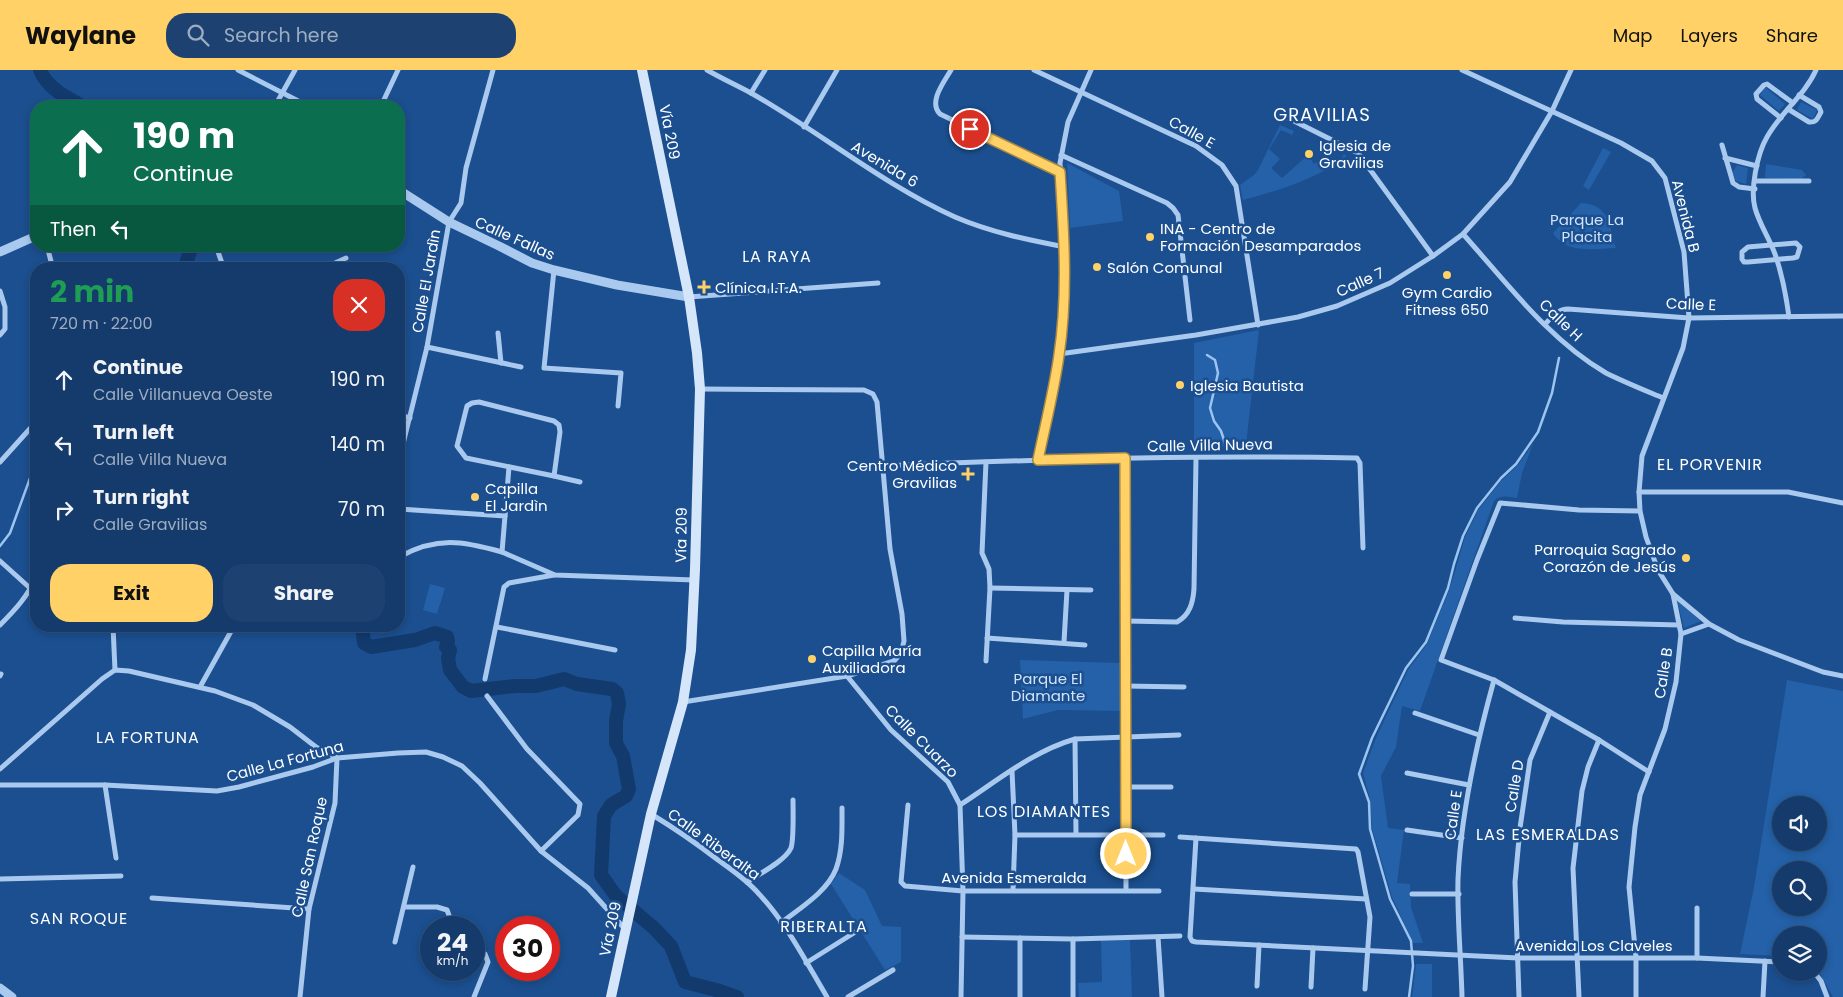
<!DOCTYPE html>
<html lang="en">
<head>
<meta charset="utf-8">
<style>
	body { margin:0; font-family:Poppins,sans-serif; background:#1d4271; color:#f1f3f6; height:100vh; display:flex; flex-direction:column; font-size:19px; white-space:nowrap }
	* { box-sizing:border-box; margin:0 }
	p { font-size:16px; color:#9dadc1 }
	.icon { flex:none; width:28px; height:28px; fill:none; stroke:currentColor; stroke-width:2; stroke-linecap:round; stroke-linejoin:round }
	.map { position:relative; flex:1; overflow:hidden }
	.panel { position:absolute; left:30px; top:192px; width:375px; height:370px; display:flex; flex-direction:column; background:#143b6b; border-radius:20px; box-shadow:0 2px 8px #0003,0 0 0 1px #33557e }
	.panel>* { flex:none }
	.top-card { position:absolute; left:30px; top:30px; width:375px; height:152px; border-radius:20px; box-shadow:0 2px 8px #0003,0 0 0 1px #33557e; background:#0b6e4f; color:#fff; overflow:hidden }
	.fabs { position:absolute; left:1772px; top:726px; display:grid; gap:10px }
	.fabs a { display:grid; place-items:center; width:55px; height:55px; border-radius:50%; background:#143b6b; box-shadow:0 2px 8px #0003,0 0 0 1px #33557e; font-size:25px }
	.speed { position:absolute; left:420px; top:846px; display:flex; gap:10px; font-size:25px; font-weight:700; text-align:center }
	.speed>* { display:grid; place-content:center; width:65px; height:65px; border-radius:50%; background:#143b6b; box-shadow:0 2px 8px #0003,0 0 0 1px #33557e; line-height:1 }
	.speed small { font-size:12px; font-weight:400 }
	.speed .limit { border:8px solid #d22; background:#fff; color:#111 }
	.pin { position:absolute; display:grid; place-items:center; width:42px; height:42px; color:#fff; margin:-21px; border:2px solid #fff; border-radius:50%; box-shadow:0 1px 5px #0007 }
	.me { position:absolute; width:55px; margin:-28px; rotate:0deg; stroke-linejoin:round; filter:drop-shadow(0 0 4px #0008) }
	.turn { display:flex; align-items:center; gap:18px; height:105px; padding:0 20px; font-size:22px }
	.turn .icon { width:65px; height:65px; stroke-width:2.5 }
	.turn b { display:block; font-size:35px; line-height:42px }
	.then { display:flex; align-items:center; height:48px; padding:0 20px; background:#0003; gap:10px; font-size:19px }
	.round { display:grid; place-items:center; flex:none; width:52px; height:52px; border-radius:20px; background:#1d4271 }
	.head { display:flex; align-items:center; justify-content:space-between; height:85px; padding:0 20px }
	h1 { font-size:30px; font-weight:700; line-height:38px; color:#1e9e55 }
	.action { display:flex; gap:10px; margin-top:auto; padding:10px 20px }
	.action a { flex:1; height:58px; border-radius:20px; background:#ffd166; color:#111; font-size:20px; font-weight:700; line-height:58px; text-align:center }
	.action a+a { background:#1d4271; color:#f1f3f6 }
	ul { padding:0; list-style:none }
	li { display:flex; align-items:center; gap:15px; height:65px; padding:0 20px }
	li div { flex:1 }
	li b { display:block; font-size:19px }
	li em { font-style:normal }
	header { display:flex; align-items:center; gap:30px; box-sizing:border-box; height:70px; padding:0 25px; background:#ffd166; color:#111 }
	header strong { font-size:24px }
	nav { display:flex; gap:28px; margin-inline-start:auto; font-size:18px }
	.search { width:350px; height:45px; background:#1d4271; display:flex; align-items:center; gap:12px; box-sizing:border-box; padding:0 18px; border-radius:20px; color:#9dadc1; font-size:19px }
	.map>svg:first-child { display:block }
	.green { fill:#2461a8; fill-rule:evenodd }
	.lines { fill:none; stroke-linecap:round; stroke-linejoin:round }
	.stream { stroke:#9cc4f0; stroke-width:2.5 }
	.river { stroke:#123a6d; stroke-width:14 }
	.minor { stroke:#a9c9ee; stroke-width:5 }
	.tertiary { stroke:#a9c9ee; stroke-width:9 }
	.secondary { stroke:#d6e6fa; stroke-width:10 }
	.route-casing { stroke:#a68842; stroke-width:12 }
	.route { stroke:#ffd166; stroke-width:9 }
	.poi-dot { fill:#ffd166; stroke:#1b4f8f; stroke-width:2 }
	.labels { text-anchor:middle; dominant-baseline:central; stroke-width:5; stroke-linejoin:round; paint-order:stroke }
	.street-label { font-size:15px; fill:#fff; stroke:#1b4f8f }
	.poi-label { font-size:15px; fill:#fff; stroke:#1b4f8f; text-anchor:start }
	.park-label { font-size:15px; fill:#cfe3fa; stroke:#1b4f8f }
	.neighbourhood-label { font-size:16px; letter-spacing:1px; fill:#fff; stroke:#1b4f8f }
	.quarter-label { font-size:18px; letter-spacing:1px; fill:#fff; stroke:#1b4f8f }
</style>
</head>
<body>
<header>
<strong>Waylane</strong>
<div class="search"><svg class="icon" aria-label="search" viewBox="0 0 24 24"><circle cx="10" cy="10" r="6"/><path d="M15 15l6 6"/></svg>Search here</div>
<nav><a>Map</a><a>Layers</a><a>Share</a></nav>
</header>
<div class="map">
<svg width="1843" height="927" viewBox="0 0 1843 927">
	<rect width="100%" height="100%" fill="#1b4f8f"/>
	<!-- green -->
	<g class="green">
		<polygon points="1765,17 1785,34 1779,41 1760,25"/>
		<polygon points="1801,32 1817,40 1813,49 1797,40"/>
		<path d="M1280 55 1294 61 1292 65 1281 60 1269 79 1280 89 1271 98 1282 108 1308 85 1314 94 1318 91 1321 94 1329 87 1341 89 1344 84 1347 87C1315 109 1281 120 1243 130L1240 115 1254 105 1258 100Z"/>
		<polygon points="1603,78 1611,82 1589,120 1583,116"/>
		<polygon points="1067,93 1119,121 1123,151 1070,158"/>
		<polygon points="1766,94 1802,100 1806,105 1801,109 1765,108"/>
		<polygon points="1737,95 1748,98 1746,114 1736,111 1732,103"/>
		<path d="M1581 133C1610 134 1609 156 1616 178 1594 179 1566 184 1553 163Z"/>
		<polygon points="1259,260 1246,375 1194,379 1194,273"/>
		<path d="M1533 374 1522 403 1517 428C1509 427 1500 424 1494 431L1420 641 1402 636 1396 677 1381 706 1388 758 1404 760 1397 813 1410 814 1411 837 1423 873H1413L1392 827 1372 759 1370 729 1363 703 1376 668 1408 600 1427 574 1450 518 1465 467 1478 440 1501 411 1517 396Z"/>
		<polygon points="430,514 445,518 437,544 423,540"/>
		<polygon points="1677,530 1701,551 1684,558"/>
		<polygon points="1020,590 1121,593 1121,641 1058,640 1023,649"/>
		<path d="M1787 610 1843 621V927H1833L1819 902V865H1781V886L1740 884 1754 817ZM1781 735H1819V772H1781ZM1781 800H1819V838H1781Z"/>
		<polygon points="839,803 865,820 882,856 901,857 901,892 885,900 831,814"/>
		<polygon points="1130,869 1132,927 1079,927 1078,913 1102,912 1101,870"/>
		<polygon points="1416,894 1432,894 1432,927 1412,927"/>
	</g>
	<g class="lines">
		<!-- stream -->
		<g class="stream">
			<polyline points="1207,285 1215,290 1218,303 1210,338 1214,351 1221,361 1226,376"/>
			<polyline points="0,476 10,463 33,400 36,396"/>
			<polyline points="1409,927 1413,896 1411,871 1390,829 1370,759 1369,732 1359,704 1372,668 1406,598 1426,572 1448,518 1454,494 1463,466 1477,438 1501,408 1516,394 1538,362 1552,323 1559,288"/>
		</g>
		<!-- river -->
		<g class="river">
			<path d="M40 0C47 18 66 27 82 36"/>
			<polyline points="184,199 192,176"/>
			<polyline points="362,556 364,573 371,577 415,570 435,563 447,567 448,571 446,577 450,580 448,588 450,600 463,617 471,621 515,616 536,616 564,609 577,614 612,619 617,623 619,634 616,651 616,673 623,686 629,719 626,726 611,735 604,746 601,805 616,826 654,858 671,876 685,912 720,921 737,927"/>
		</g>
		<!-- minor -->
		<g class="minor">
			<polyline points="238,0 308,36"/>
			<path d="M707 0C721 8 736 15 751 23 820 62 882 114 955 147 990 162 1028 170 1065 177"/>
			<path d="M951 0C944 12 928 32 940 44L1060 102"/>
			<polyline points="1034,0 1196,76 1222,95 1236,116 1258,255"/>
			<polyline points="1462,0 1621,73 1652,91 1665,108 1684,182 1689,248 1683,278 1642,386 1639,422 1640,441 1646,467 1658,500 1673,524 1681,564 1676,612 1665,659 1640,725 1635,757 1629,817 1636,888 1636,927"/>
			<polyline points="751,23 765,0"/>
			<polyline points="275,36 295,0"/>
			<polyline points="381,36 398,0"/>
			<path d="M1788 39 1809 52C1817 53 1818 47 1821 42L1819 37 1799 25"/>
			<polyline points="1280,44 1358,83 1433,186"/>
			<polyline points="1781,48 1757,29 1756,24 1764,15 1767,14 1793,33"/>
			<polyline points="804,57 837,0"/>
			<polyline points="1722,75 1733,113 1739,117 1755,119"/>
			<polyline points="1061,85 1167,133 1173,138 1178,145 1190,250"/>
			<polyline points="1725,88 1757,96"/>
			<polyline points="1755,111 1809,111"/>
			<path d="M1463 164C1506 212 1549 270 1606 303 1624 312 1644 320 1663 328"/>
			<polygon points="1796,173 1800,177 1797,187 1793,188 1748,192 1744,192 1742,189 1742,182 1748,177"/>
			<polyline points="47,176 53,199"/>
			<polyline points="216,176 224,199"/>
			<polyline points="322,199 346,188"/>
			<polyline points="554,200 544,298 621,303 618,336"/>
			<polyline points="0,221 5,237 5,259 0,265"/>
			<polyline points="689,227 878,213"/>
			<path d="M1789 247C1786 225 1782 204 1775 184 1769 168 1759 153 1755 138 1750 120 1757 84 1767 67 1780 43 1805 25 1816 0"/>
			<path d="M1545 254C1552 247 1558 239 1568 239L1689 248 1843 246"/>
			<polyline points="498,263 501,293"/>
			<polyline points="427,277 521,297"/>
			<polyline points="1059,284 1196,265 1298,247 1337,236 1390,213 1433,186 1463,164 1510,112 1552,41 1571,0"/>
			<polygon points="479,332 554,351 559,355 560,362 554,406 466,388 457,376 467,336 472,333"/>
			<polyline points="399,345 410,348"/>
			<polyline points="1125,388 1126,820"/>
			<polyline points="399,390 427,277 449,152 461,133 466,98 493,0"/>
			<polyline points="1038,390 1059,284 1065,218 1065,177 1060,93 1068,52 1091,0"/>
			<polyline points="0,392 36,352"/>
			<path d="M882 396C1040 389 1198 385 1357 388L1360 393 1363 478"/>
			<polyline points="554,406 580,412"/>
			<polyline points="1639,422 1788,422 1843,433"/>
			<polyline points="399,439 505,446 502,482 555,505 694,510"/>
			<polyline points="1640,441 1579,440 1500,433 1477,490 1441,590 1494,610 1599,670 1649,702"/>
			<polyline points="505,446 509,397"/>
			<path d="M399 487C437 466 463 471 502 482"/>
			<polyline points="0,491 31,519 36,522"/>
			<polyline points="990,518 1091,520"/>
			<polyline points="1673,524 1709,554 1739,570 1823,602 1843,606"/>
			<polyline points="1515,548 1563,552 1679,555"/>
			<path d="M1125 551 1177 552C1190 545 1193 532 1194 519L1196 388"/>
			<path d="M0 555C15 540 28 526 36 507"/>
			<polyline points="113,556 115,600"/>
			<polyline points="497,557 615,580"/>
			<polyline points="1681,564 1709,554"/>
			<polyline points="987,568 1085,575"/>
			<polyline points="1064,572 1067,520"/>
			<polyline points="986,591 990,518 989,499 982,483 986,392"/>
			<polyline points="0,606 1,604"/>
			<polyline points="847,606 891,660 948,712 960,735 963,821 961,927"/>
			<polyline points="485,609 504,517 509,513 554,505"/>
			<polyline points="1125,616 1184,617"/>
			<polyline points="200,617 234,556"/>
			<polyline points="487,626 527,679 580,734 578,745 541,781"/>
			<polyline points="683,632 847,606 894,591 901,583 904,571 902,544 890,479 877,332 873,324 864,320 700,319"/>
			<polyline points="1415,643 1479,665"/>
			<polyline points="1075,669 1076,764"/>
			<polyline points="0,699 102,609 115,600 129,601 215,621 253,635 290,657 316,677 337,688 335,733 309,839 300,927"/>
			<polyline points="1012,701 1015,765 1013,820"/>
			<polyline points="1407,703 1469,715"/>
			<polyline points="0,715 105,715 217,721 239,717 313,697 337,688 398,683 426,682 443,687 462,696 480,713 541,781 588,818 625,859"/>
			<polyline points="105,715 116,788"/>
			<polyline points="1126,717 1171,717"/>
			<polyline points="908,735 901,812 905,816 963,821 1159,821"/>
			<path d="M960 735C997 711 1033 681 1075 669L1179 665"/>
			<path d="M651 744C674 758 696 773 718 790 732 800 747 810 759 824 787 854 806 892 827 927"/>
			<polyline points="1407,760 1462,768"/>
			<polyline points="1015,765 1163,765"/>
			<polyline points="1180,767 1356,779 1358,782 1370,847 1365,919"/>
			<polyline points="1196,768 1190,867 1192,871 1196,872 1518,888 1697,888 1781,892"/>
			<polyline points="0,809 121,806"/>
			<path d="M747 812C759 804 785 791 791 778 794 769 793 741 793 730"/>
			<polyline points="1194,819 1366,829"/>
			<polyline points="1412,824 1459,824"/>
			<polyline points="152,828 309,839"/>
			<polyline points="404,837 437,837 447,840 450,848 448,858"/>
			<polyline points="1697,838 1697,888"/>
			<path d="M781 853C800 838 827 822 836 799 843 780 842 758 842 738"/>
			<polyline points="962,867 1073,869 1180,866"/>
			<polyline points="1158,867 1162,927"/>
			<polyline points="1073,869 1073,927"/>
			<polyline points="395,872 413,797"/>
			<polyline points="474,882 485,884 488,892 474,927"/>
			<polyline points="806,893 857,861"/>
			<polyline points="438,901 438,900"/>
			<polyline points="1814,902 1821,911 1827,927"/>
			<polyline points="1257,916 1259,875"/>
			<polyline points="1311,917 1313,878"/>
			<polyline points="848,927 893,900"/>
			<polyline points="1020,927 1020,868"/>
			<path d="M1462 927C1461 888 1457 847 1458 809 1461 742 1476 675 1494 610"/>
			<polyline points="1519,927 1515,812 1520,758 1530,690 1550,642"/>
			<polyline points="1579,927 1573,798 1582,721 1588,697 1599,670"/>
			<polyline points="1763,927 1765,891"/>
		</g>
		<!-- tertiary -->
		<g class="tertiary">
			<polyline points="399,120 449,152 499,176 532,193 554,200 617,215 689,227"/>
			<polyline points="0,182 36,166"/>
			<polyline points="0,918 12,927"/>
		</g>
		<!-- secondary -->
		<polyline class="secondary" points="611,927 651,744 683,632 691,580 695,499 700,319 697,283 689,227 642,0"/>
	</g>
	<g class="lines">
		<defs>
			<path id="route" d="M970 59 1060 102C1064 163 1068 225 1059 285 1054 321 1045 356 1038 390L1125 388 1126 784"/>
		</defs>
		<!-- route casing -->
		<use href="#route" class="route-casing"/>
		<!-- route -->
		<use href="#route" class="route"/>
	</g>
	<!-- markers -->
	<g class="poi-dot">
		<circle cx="1309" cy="84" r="5"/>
		<circle cx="1150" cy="167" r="5"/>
		<circle cx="1097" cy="197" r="5"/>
		<circle cx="1447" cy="205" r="5"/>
		<path d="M701.5 209.5h5v5h5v5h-5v5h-5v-5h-5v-5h5z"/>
		<circle cx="1180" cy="315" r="5"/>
		<path d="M965.5 396.5h5v5h5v5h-5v5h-5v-5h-5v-5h5z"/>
		<circle cx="475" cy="427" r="5"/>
		<circle cx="1686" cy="488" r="5"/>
		<circle cx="812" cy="589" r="5"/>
	</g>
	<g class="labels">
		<!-- street labels -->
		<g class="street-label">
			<text transform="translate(670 62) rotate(79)">Vía 209</text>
			<text transform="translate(1192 62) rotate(29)">Calle E</text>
			<text transform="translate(885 94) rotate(31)">Avenida 6</text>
			<text transform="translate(1686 146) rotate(76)">Avenida B</text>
			<text transform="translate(515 168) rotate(24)">Calle Fallas</text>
			<text transform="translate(426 211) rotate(-80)">Calle El Jardìn</text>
			<text transform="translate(1360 212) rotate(-24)">Calle 7</text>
			<text transform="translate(1691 234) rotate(2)">Calle E</text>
			<text transform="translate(1561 250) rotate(44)">Calle H</text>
			<text transform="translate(1210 375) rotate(-1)">Calle Villa Nueva</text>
			<text transform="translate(681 465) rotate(-89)">Vía 209</text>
			<text transform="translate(1663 603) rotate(-81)">Calle B</text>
			<text transform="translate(922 671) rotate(45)">Calle Cuarzo</text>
			<text transform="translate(285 691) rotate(-15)">Calle La Fortuna</text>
			<text transform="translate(1514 716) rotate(-81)">Calle D</text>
			<text transform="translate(1453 745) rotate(-82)">Calle E</text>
			<text transform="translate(714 774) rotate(36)">Calle Riberalta</text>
			<text transform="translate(309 787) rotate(-78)">Calle San Roque</text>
			<text x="1014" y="807">Avenida Esmeralda</text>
			<text transform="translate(610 859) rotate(-78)">Vía 209</text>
			<text x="1594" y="875">Avenida Los Claveles</text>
		</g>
		<!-- poi labels -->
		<g class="poi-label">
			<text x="1319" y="75">Iglesia de<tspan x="1319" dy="17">Gravilias</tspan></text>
			<text x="1160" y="158">INA - Centro de<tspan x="1160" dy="17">Formación Desamparados</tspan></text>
			<text x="1107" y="197">Salón Comunal</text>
			<text x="715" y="217">Clínica I.T.A.</text>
			<text x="1447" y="222" text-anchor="middle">Gym Cardio<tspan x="1447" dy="17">Fitness 650</tspan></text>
			<text x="1190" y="315">Iglesia Bautista</text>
			<text x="957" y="395" text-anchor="end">Centro Médico<tspan x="957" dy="17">Gravilias</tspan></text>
			<text x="485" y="418">Capilla<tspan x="485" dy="17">El Jardìn</tspan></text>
			<text x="1676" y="479" text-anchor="end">Parroquia Sagrado<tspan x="1676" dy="17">Corazón de Jesús</tspan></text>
			<text x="822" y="580">Capilla María<tspan x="822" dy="17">Auxiliadora</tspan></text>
		</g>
		<!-- park labels -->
		<g class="park-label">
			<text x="1587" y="149">Parque La<tspan x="1587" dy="17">Placita</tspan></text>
			<text x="1048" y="608">Parque El<tspan x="1048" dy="17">Diamante</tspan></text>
		</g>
		<!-- neighbourhood labels -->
		<g class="neighbourhood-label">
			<text x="777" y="186">LA RAYA</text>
			<text x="1710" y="394">EL PORVENIR</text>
			<text x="148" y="667">LA FORTUNA</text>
			<text x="1044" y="741">LOS DIAMANTES</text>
			<text x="1548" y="764">LAS ESMERALDAS</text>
			<text x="79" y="848">SAN ROQUE</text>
			<text x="824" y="856">RIBERALTA</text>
		</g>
		<!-- quarter labels -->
		<g class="quarter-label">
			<text x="1322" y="44">GRAVILIAS</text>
		</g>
	</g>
</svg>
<div class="fabs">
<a><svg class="icon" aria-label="sound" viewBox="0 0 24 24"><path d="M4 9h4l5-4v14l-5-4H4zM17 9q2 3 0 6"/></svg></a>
<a><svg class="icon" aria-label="search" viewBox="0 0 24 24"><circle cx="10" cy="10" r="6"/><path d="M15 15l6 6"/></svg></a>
<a><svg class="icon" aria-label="layers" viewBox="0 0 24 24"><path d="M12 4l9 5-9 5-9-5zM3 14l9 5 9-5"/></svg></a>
</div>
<div class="speed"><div>24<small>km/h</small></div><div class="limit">30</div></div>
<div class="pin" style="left:970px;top:59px;background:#d93025"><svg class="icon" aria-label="arrive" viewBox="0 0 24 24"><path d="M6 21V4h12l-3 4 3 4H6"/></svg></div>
<svg class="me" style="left:1126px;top:784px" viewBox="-20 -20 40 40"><circle r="17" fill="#ffd166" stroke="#fff" stroke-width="3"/><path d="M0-11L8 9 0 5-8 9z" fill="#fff"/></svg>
<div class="top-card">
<div class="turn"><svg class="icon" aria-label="ahead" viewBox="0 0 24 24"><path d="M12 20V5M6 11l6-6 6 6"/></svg><div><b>190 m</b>Continue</div></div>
<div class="then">Then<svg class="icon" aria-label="left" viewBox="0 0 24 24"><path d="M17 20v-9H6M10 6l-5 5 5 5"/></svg></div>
</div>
<section class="panel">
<div class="head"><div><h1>2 min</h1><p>720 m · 22:00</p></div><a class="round" style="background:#d93025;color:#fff"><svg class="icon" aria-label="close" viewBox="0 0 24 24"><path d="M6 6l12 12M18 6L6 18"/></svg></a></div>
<ul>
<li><svg class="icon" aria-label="ahead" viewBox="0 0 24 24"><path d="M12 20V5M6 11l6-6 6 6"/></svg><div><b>Continue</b><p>Calle Villanueva Oeste</p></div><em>190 m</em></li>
<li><svg class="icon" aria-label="left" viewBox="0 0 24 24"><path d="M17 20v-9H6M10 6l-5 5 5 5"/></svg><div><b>Turn left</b><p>Calle Villa Nueva</p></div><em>140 m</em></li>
<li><svg class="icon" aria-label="right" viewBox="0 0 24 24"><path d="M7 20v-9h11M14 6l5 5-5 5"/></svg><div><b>Turn right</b><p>Calle Gravilias</p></div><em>70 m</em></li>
</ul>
<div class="action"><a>Exit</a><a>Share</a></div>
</section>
</div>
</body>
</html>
